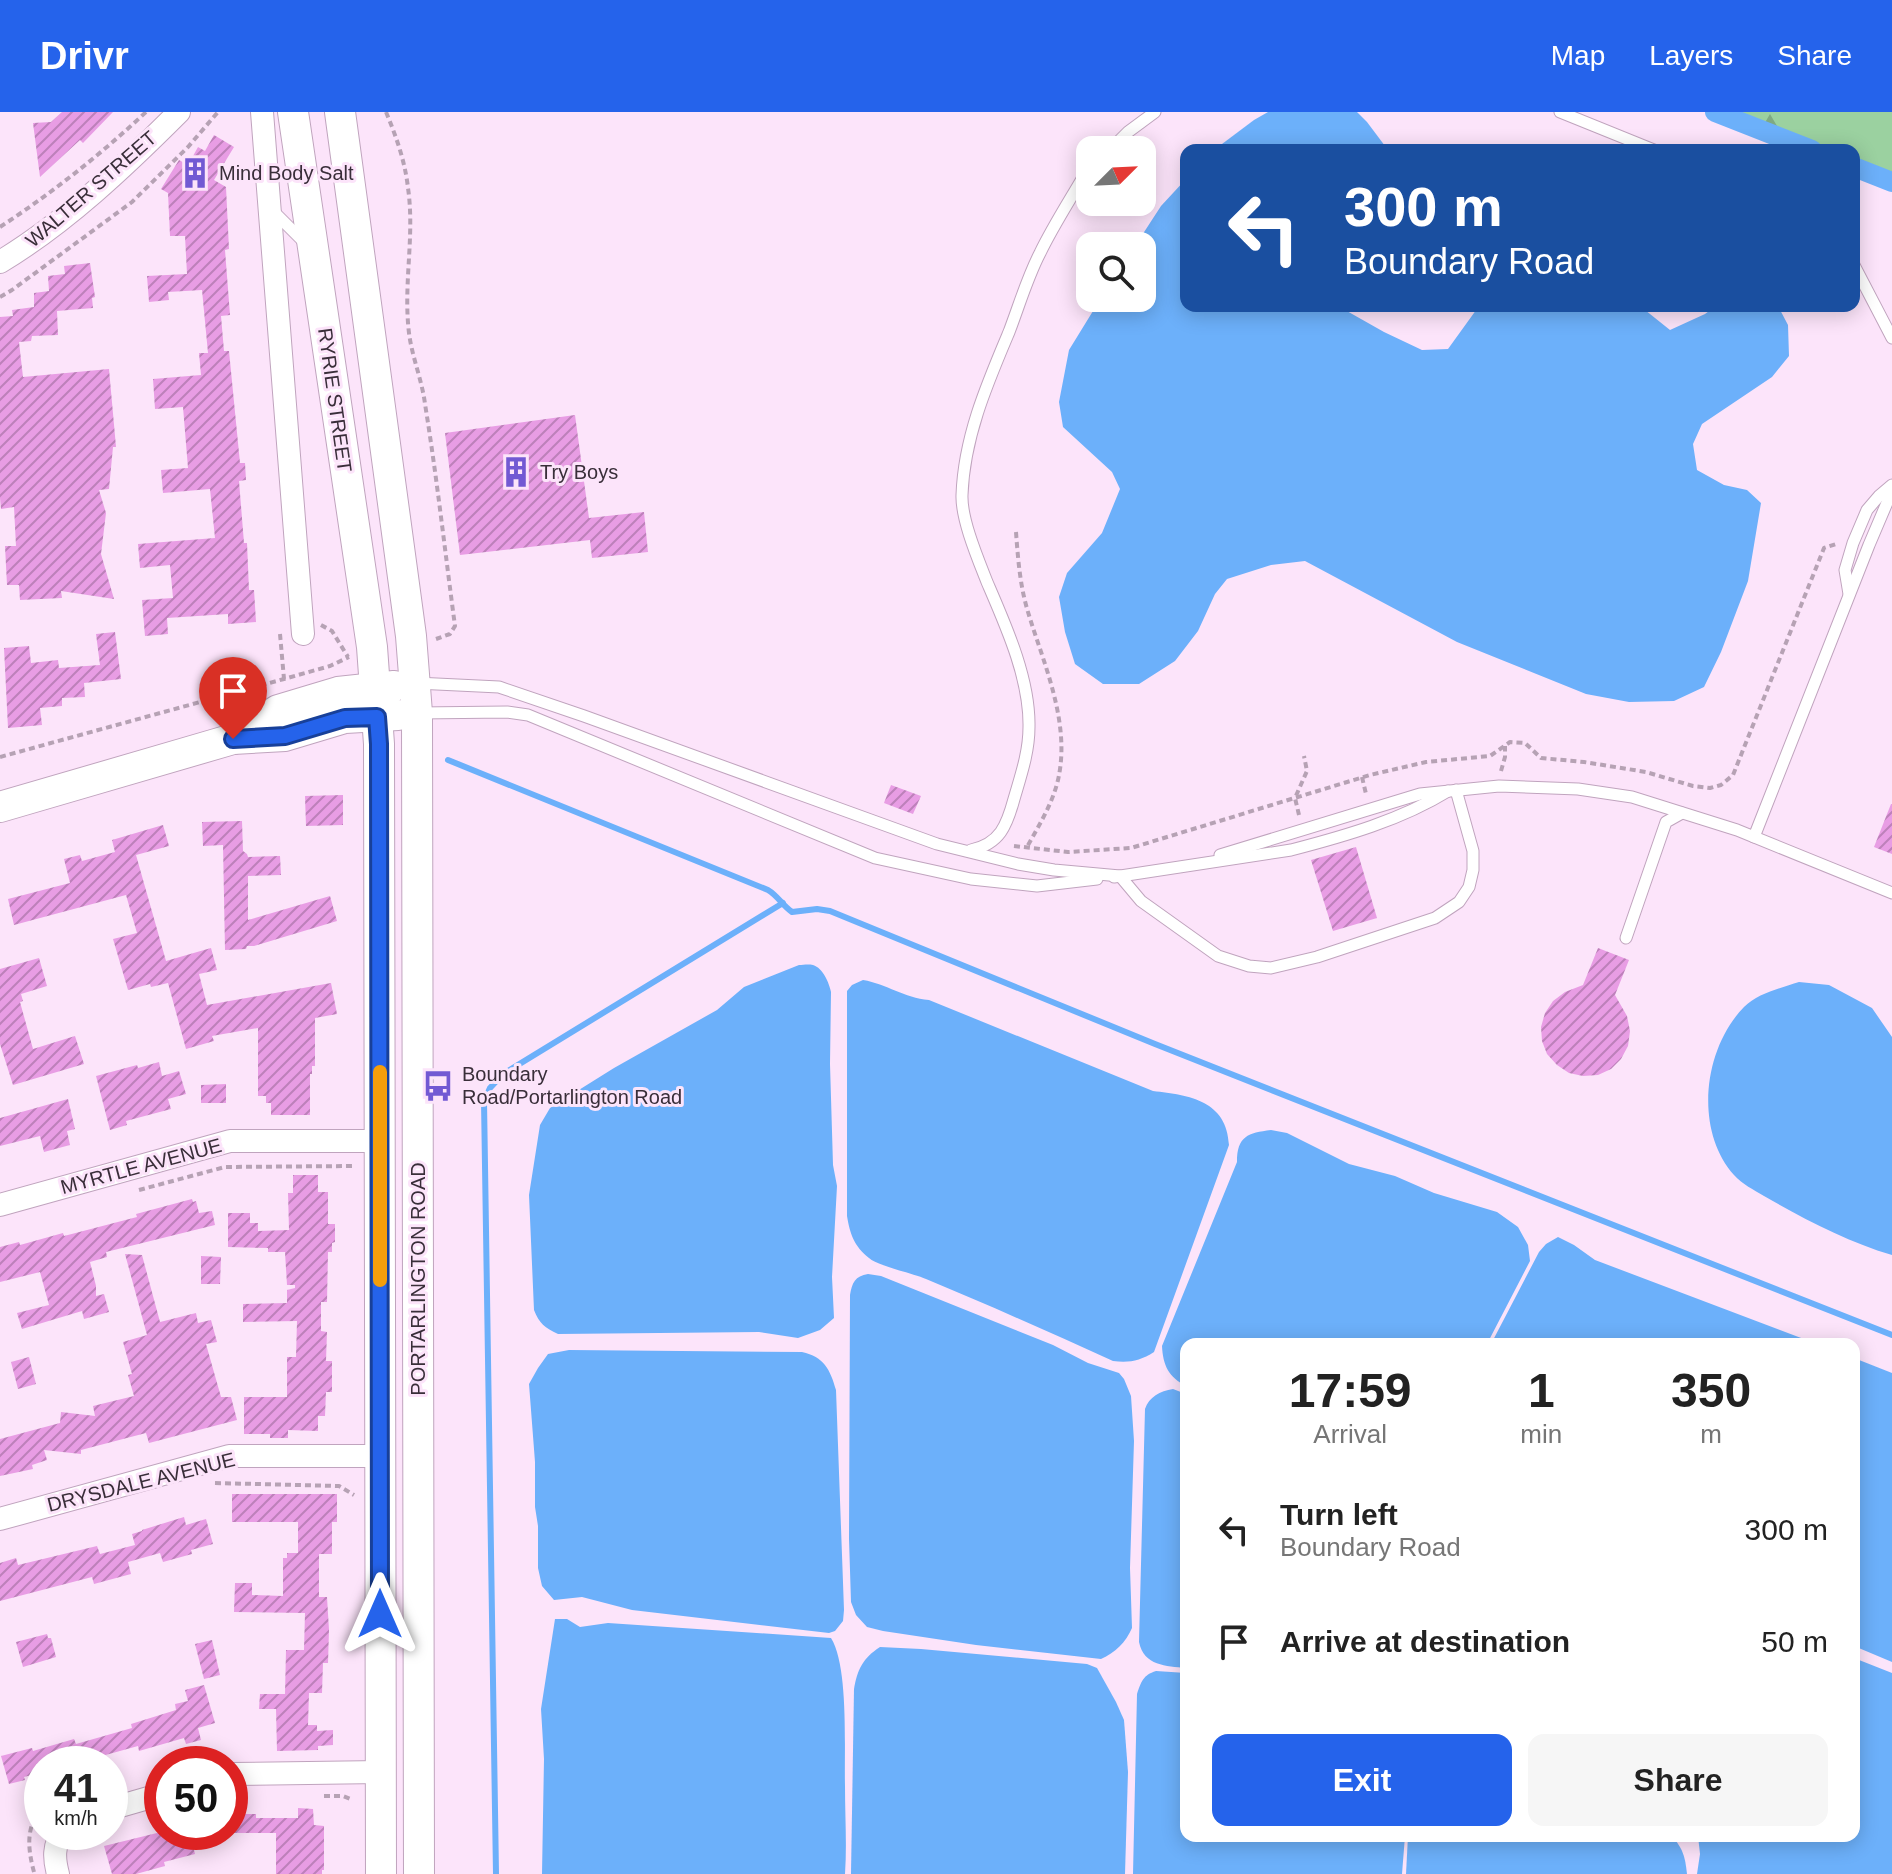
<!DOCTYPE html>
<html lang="en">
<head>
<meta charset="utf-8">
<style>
	body { margin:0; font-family:Arial,sans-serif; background:#f6f6f6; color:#222; height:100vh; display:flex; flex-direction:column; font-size:30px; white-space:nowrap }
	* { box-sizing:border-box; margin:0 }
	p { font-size:26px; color:#767676 }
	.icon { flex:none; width:44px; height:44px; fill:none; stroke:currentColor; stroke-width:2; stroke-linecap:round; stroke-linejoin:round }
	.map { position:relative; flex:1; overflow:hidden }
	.side { position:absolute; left:1180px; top:1226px; width:680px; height:504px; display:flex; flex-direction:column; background:#fff; border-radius:16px; box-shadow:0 4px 20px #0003 }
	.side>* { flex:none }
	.guide { position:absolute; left:1180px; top:32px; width:680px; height:168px; border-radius:16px; box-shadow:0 4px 20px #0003; background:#1a4fa0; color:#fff; overflow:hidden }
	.needle { width:52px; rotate:66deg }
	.fabs { position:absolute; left:1076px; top:24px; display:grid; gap:16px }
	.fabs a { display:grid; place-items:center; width:80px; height:80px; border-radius:16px; background:#fff; box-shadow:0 4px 20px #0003; font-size:40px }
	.speed { position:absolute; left:24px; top:1634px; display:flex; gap:16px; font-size:40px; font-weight:700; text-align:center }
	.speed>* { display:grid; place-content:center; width:104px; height:104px; border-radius:50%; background:#fff; box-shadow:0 4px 20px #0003; line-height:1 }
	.speed small { font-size:20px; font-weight:400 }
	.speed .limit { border:12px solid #d22; background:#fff; color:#111 }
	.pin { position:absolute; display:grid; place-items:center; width:68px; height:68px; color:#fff; margin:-82px -34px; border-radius:50% 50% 50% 0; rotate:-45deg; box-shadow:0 0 8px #0007 }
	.pin .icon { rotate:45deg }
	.me { position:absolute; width:88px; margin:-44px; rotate:0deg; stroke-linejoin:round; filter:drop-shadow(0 0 6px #0008) }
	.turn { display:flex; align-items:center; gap:28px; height:168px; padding:0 32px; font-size:36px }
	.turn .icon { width:104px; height:104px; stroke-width:2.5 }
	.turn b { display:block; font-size:56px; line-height:68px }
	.eta { display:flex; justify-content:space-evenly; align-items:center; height:136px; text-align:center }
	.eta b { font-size:48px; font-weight:600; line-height:56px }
	.primary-button { display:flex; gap:16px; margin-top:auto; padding:16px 32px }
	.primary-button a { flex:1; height:92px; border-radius:16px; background:#2563eb; color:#fff; font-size:32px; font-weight:600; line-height:92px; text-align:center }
	.primary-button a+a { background:#f6f6f6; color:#222 }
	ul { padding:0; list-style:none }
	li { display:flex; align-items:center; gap:24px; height:112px; padding:0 32px }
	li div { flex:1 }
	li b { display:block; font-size:30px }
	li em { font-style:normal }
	header { display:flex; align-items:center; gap:48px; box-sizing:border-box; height:112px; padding:0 40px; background:#2563eb; color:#fff }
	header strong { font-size:38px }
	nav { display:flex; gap:44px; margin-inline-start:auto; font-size:28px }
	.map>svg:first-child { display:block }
	.green { fill:#9bd1a0 }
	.forest { fill:url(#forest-firs) }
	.water { fill:#6cb0fa }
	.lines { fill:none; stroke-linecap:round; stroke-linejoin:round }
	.stream { stroke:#6cb0fa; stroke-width:6 }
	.canal { stroke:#6cb0fa; stroke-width:20 }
	.building { fill:url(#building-hatch) }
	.lane-casing { stroke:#c0a4be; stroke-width:13 }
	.street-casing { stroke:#c0a4be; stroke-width:24 }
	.secondary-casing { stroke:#c0a4be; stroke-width:32 }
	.path { stroke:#b6a2b4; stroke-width:4; stroke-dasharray:6 4; stroke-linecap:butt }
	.lane { stroke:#fff; stroke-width:11 }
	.street { stroke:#fff; stroke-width:22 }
	.secondary { stroke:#fff; stroke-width:30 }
	.route-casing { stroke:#184099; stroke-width:20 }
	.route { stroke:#2563eb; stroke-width:14 }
	.slow { stroke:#f59e0b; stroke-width:14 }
	.labels { text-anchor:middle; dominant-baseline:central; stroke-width:6; stroke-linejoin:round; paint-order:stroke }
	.poi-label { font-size:20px; fill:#392e39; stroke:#fce4fa; text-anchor:start }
	.street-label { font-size:20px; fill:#392e39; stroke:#fce4fa }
</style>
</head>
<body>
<header>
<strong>Drivr</strong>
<nav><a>Map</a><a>Layers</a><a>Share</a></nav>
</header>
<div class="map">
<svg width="1892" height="1762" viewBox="0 0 1892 1762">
	<defs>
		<pattern id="forest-firs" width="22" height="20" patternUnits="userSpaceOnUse" patternTransform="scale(2)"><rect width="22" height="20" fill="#9bd1a0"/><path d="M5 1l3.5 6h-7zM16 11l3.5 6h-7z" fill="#7faa83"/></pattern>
		<pattern id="building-hatch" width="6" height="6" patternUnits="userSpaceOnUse" patternTransform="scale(2)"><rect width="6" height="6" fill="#e89de4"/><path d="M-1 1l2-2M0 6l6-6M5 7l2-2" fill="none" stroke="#bd80ba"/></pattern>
	</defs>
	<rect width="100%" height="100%" fill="#fce4fa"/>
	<!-- green -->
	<polygon class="green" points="1733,0 1892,0 1892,62 1854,48 1854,38 1830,38"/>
	<!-- forest -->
	<polygon class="forest" points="1733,0 1792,0 1807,16 1816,17 1819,20 1817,26 1807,29"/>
	<!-- water -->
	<g class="water">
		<polygon points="1268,0 1357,0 1367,10 1388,38 1214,38 1254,8"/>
		<polygon points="1186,67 1186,194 1338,194 1384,220 1422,238 1448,237 1479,194 1640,194 1670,218 1705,202 1716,194 1778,194 1788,213 1789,244 1772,265 1702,312 1693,332 1697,358 1724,373 1747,378 1761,391 1748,469 1721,540 1704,575 1674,589 1629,590 1586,582 1457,530 1305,449 1271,453 1227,467 1215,482 1198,519 1175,549 1139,572 1103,572 1075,552 1065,520 1059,485 1067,461 1102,421 1120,377 1112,360 1063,315 1059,290 1069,238 1101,186 1142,186 1142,134 1135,134 1161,94"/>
		<path d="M799 853C803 853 808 852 813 853 823 856 829 871 831 880L830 952 833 1053 837 1074 832 1165 834 1206 820 1218 798 1226 759 1220 558 1222C545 1216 539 1211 534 1198L529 1083 540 1013 550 996 614 956 717 898 744 875Z"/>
		<path d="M863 868C887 872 904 886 929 888L1153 979C1190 983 1227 989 1229 1033L1154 1240C1140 1249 1129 1251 1113 1249 1051 1221 989 1193 926 1167 912 1161 878 1154 869 1146 854 1134 850 1122 847 1104V879L852 873Z"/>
		<path d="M1799 870 1829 873 1872 896 1892 925V1143C1848 1130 1804 1107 1764 1084 1754 1078 1742 1072 1734 1063 1694 1018 1703 937 1744 895 1758 881 1781 876 1799 870Z"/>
		<path d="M1271 1018 1287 1021 1349 1052 1395 1064 1434 1081 1497 1100 1518 1115 1528 1133 1530 1149 1487 1232H1186V1274C1169 1265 1163 1254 1162 1234L1237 1050C1237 1024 1248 1021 1271 1018Z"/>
		<polygon points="1558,1125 1574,1133 1595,1148 1817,1232 1491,1232 1539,1140 1546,1132"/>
		<path d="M868 1162 881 1164 1053 1233 1088 1251 1119 1261 1124 1267 1131 1284 1134 1329 1130 1456 1132 1516C1126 1530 1115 1541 1101 1547L976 1533 883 1519 867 1515 856 1503 851 1490 849 1427 850 1183C852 1171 855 1164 868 1162Z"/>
		<path d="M569 1238 802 1240C824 1245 830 1257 836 1278L844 1498 843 1509 835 1519 829 1521 632 1498 582 1485 554 1488 542 1474 538 1456V1414L535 1395V1350L529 1272 538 1256 548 1242Z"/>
		<polygon points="1854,1246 1892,1261 1892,1550 1854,1534"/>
		<path d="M1173 1277 1186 1282V1556C1166 1554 1144 1554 1139 1530L1145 1297C1149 1285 1160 1279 1173 1277Z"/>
		<path d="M555 1507H567L580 1515 608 1511 831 1526C849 1555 844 1638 845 1674 845 1704 847 1733 845 1762H542L544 1647 541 1597Z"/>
		<path d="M880 1535 921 1537 1087 1552 1097 1556 1116 1590 1124 1608 1128 1660 1125 1762H851L854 1577C857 1558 863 1546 880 1535Z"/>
		<polygon points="1854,1546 1892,1561 1892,1762 1697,1762 1700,1742 1698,1724 1854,1724"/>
		<path d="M1156 1559 1186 1561V1724H1405L1402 1762H1133L1137 1582C1141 1570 1143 1563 1156 1559Z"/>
		<path d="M1408 1724H1672C1683 1737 1685 1744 1687 1762H1406Z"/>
	</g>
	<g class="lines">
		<!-- stream -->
		<g class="stream">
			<path d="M448 648 768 778C778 784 782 793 792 800L817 797 830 799 1155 932 1892 1223"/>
			<polyline points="496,1762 484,989 490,976 503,962 783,791"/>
		</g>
		<!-- canal -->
		<g class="canal">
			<polyline points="1715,0 1812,38"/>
			<polyline points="1854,55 1892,70"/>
		</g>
	</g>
	<!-- building -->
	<g class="building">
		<polygon points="62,0 113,0 83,31 80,28 40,65 33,11 51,10"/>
		<polygon points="214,23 234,35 214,68 226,75 229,137 225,138 230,203 221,204 224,239 229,239 240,351 245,351 246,368 239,369 244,431 247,431 249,478 254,478 256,510 228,512 228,502 167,506 168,522 145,524 142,488 173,486 170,453 140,456 138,432 215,426 210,377 163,381 161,358 188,356 183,295 155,297 153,267 201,263 199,241 208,241 202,178 168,180 169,188 149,190 147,164 187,162 185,124 170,124 168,81 161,77 179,48 188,53 198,35 205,39"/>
		<polygon points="90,151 95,185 92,186 93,196 57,199 58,223 32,224 31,229 19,230 23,265 109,257 116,335 113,335 109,377 99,378 106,401 101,442 114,487 61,479 62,486 20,488 19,473 7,473 5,434 16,434 14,395 1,397 0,386 0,205 13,204 12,198 34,195 34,181 49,179 48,164 65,162 64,154"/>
		<polygon points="575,303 589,406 644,400 648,440 592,446 590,428 460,443 445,321"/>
		<polygon points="115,520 121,567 84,571 85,585 62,586 62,594 40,596 42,613 8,616 4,536 29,534 31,551 58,548 59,556 100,553 96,522"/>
		<polygon points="891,673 921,684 913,702 884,691"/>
		<polygon points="343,683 343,713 306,714 305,684"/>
		<polygon points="1891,692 1892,692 1892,742 1874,735"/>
		<polygon points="242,709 243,739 247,742 248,745 280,744 281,763 248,764 248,808 330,784 337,809 254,834 247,834 246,837 225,838 223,733 203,734 202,710"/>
		<polygon points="163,713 169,734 136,743 166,849 211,836 217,858 199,862 207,893 331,871 337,902 315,906 315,954 312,954 312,962 310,962 310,1003 271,1003 271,991 266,991 266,984 258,984 258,916 212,924 214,929 186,937 168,871 151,875 150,872 128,878 113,827 137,821 126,783 14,813 8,787 70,771 64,747 80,743 82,749 115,740 112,728"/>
		<polygon points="1356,735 1377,806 1333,819 1311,748"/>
		<polygon points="1598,836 1629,848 1615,883 1627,904 1630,919 1628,934 1621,947 1611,957 1598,963 1583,964 1569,961 1557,953 1547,942 1542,929 1541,915 1545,901 1553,889 1565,880 1583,873"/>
		<polygon points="39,846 47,874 21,882 23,889 20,890 33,937 75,924 84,952 13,973 0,932 0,857"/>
		<polygon points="159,950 162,964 179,959 186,982 168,987 171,997 126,1009 127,1013 110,1018 96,964 137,953 138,956"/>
		<polygon points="226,972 226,991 201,991 201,973"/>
		<polygon points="68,987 75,1017 67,1019 70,1033 44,1040 40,1024 0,1034 0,1006"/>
		<polygon points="293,1063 318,1063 318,1080 328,1080 328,1112 335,1112 335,1130 332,1131 332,1140 328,1140 327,1190 321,1190 321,1219 327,1220 326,1249 332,1249 332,1280 326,1280 325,1304 318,1304 318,1319 288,1318 288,1326 270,1326 270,1322 244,1322 244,1285 287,1285 287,1245 296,1245 297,1209 243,1210 243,1192 287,1191 287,1178 295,1176 295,1173 287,1173 285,1140 268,1140 268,1136 228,1135 228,1101 250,1101 250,1111 258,1111 258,1119 289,1118 288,1081 293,1081"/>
		<polygon points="192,1087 193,1090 196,1089 199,1101 212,1099 215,1113 106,1140 107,1145 90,1150 96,1174 96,1184 104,1182 109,1200 84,1207 82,1199 22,1217 17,1201 49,1193 40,1160 0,1170 0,1135 19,1130 20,1133 63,1121 64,1124 137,1105 136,1102"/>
		<polygon points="125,1142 142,1143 160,1210 196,1201 198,1211 211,1208 217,1230 206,1232 221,1285 231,1285 237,1308 149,1331 146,1321 81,1338 81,1342 44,1338 47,1348 32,1353 33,1357 0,1364 0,1327 60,1311 61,1300 95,1304 93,1294 134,1284 128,1263 132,1262 123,1230 147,1223"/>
		<polygon points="201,1144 221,1145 220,1172 201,1172"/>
		<polygon points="29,1245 36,1272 18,1277 11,1250"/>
		<polygon points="232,1382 337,1382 337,1410 332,1410 332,1442 319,1442 319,1485 327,1485 329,1518 328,1551 323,1551 322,1581 309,1581 308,1613 317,1613 317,1619 333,1618 333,1633 318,1634 318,1638 277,1639 276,1597 259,1597 260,1582 285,1582 286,1538 304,1538 305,1501 234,1500 235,1471 252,1471 252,1483 283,1484 283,1446 287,1446 287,1441 298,1441 298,1410 232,1410"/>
		<polygon points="184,1405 186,1413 206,1407 213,1432 191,1438 192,1442 163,1450 160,1441 128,1450 131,1462 94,1472 92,1465 0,1489 0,1451 16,1446 18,1453 97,1434 100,1442 135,1433 132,1422 142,1419 142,1418"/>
		<polygon points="47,1522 48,1526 51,1526 56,1545 23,1555 16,1530"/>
		<polygon points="212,1528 220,1563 204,1567 195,1532"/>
		<polygon points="204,1573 215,1611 198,1616 201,1628 186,1632 184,1626 139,1639 138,1634 73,1652 36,1652 39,1661 24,1665 25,1668 9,1672 1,1644 32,1636 33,1639 74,1627 76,1632 132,1616 131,1612 176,1598 175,1592 188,1589 185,1578"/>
		<polygon points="298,1696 313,1697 314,1713 324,1714 324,1758 322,1758 322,1762 276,1762 276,1721 230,1721 230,1702 256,1702 256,1706 298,1706"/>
		<polygon points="161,1720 190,1720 195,1742 164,1750 165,1754 136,1762 112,1762 104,1734"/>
	</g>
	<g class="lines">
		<defs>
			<g id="lane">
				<polyline points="1560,0 1654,38"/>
				<polyline points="1110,38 1128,20 1155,0"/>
				<polyline points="271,97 307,133"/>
				<polyline points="1854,153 1892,226"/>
				<polyline points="1849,482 1845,458 1853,431 1867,398 1879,384 1892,373"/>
				<polyline points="416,571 499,575 584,604 937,732 1018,752 1054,758 1120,764 1141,789 1218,844 1249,854 1271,856 1317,845 1435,806 1459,790 1469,775 1473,758 1473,739 1456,678"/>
				<polyline points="418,601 507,600 528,603 875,746 971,767 1037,774 1097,767"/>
				<polyline points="1754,725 1869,433 1892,379"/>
				<path d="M971 738C1000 732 1007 713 1014 687 1021 663 1029 640 1029 615 1030 567 1006 514 987 470 978 447 961 407 962 383 964 325 987 272 1009 220 1019 194 1027 166 1040 141 1053 114 1070 88 1085 62L1090 57"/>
				<polyline points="1220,743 1420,682 1499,674 1578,677 1632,685 1737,718 1892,781"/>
				<path d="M1114 765 1291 738C1345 724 1401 708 1448 679"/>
				<polyline points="1626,826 1666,710 1682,701"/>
			</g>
			<g id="street">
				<polyline points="262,0 303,522"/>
				<path d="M0 150C65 111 125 54 179 0"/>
				<polyline points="0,1093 230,1029 380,1029"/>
				<polyline points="0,1407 229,1344 380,1344"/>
				<polyline points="230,1662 381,1660"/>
				<polyline points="110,1697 162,1682"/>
				<path d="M58 1762C54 1747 53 1733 63 1720"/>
			</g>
			<g id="secondary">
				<polyline points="293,0 372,535 379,632 381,1762"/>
				<polyline points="340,0 411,524 417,601 419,1762"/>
				<polyline points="233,627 278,598 338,580 394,574"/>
				<polyline points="0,695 233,627 285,624 345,606 398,603"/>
			</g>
		</defs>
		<!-- lane casing -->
		<use href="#lane" class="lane-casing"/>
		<!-- street casing -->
		<use href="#street" class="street-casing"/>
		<!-- secondary casing -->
		<use href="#secondary" class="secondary-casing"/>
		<!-- path -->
		<g class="path">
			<path d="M386 0C396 24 405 49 408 76 415 124 403 172 409 221 412 245 422 268 425 292 437 366 445 440 455 514L450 522 436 527"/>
			<path d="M0 115C52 81 100 43 146 0"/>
			<polyline points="0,185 12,178 132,90 188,35 218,0"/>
			<path d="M1016 420C1018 447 1020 474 1028 500 1044 553 1071 611 1058 668 1052 693 1039 713 1027 735"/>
			<polyline points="321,513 332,519 348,545"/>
			<polyline points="280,522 284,567"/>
			<polyline points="0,645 284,567 330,554 349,545"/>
			<polyline points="1501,659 1505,645 1505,634"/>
			<polyline points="1362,665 1366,682"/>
			<polyline points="1299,703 1295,686 1307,659 1304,644"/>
			<polyline points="1014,734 1068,740 1131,736 1370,663 1426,650 1490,644 1510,630 1525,631 1541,646 1584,650 1646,660 1693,674 1710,676 1721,673 1733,663 1824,436 1836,432"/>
			<polyline points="139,1078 225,1055 353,1054"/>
			<polyline points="215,1371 339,1374 354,1383"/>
			<polyline points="200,1652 217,1648"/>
			<polyline points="324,1684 343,1684 353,1688"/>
			<polyline points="84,1724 97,1720"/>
			<path d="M34 1760C28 1738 25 1714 42 1697"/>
		</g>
		<!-- lane -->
		<use href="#lane" class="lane"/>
		<!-- street -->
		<use href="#street" class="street"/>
		<!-- secondary -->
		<use href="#secondary" class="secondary"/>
	</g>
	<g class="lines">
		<defs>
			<polyline id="route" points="233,627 285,624 345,606 377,605 379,632 380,1502"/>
		</defs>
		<!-- route casing -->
		<use href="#route" class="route-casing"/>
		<!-- route -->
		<use href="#route" class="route"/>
		<!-- slow -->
		<polyline class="slow" points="380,960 380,1168"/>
	</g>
	<!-- icons -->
	<defs>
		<symbol id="building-bare" viewBox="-9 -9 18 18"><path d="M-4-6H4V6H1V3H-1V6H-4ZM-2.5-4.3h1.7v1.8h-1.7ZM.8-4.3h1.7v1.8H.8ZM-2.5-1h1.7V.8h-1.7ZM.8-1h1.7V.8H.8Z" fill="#7259d3" stroke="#fce4fa" stroke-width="2.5" paint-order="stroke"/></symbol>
		<symbol id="bus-bare" viewBox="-9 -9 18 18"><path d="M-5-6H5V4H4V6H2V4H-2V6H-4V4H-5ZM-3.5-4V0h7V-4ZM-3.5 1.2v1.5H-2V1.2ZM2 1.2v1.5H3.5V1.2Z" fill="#7259d3" stroke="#fce4fa" stroke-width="2.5" paint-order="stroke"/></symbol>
	</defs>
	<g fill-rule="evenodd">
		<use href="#building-bare" x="173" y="39" width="44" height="44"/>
		<use href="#building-bare" x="494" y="338" width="44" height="44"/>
		<use href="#bus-bare" x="416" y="952" width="44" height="44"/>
	</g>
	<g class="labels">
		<!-- poi labels -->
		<g class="poi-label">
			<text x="219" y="61">Mind Body Salt</text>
			<text x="540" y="360">Try Boys</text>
			<text x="462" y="962">Boundary<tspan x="462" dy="23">Road/Portarlington Road</tspan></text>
		</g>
		<!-- street labels -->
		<g class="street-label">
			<text transform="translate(91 77) rotate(-41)">WALTER STREET</text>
			<text transform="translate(335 288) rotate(82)">RYRIE STREET</text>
			<text transform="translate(141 1054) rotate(-15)">MYRTLE AVENUE</text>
			<text transform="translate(418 1167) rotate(-90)">PORTARLINGTON ROAD</text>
			<text transform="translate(141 1370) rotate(-14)">DRYSDALE AVENUE</text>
		</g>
	</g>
</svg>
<div class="fabs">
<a><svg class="needle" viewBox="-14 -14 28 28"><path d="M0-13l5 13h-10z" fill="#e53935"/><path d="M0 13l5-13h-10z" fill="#767676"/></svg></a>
<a><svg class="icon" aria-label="search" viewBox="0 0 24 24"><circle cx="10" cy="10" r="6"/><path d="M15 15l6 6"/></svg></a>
</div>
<div class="speed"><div>41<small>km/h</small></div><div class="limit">50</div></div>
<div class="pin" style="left:233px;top:627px;background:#d93025"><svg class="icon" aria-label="arrive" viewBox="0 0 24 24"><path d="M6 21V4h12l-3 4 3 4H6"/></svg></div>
<svg class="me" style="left:380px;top:1502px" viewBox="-20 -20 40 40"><path d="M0-17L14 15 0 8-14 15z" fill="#2563eb" stroke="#fff" stroke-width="4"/></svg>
<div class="guide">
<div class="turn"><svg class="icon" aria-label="left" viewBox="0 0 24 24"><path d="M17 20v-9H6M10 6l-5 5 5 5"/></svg><div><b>300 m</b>Boundary Road</div></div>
</div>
<section class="side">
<div class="eta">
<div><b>17:59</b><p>Arrival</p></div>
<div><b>1</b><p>min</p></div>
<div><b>350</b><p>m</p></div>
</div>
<ul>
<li><svg class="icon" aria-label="left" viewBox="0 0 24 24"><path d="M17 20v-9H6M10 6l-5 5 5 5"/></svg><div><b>Turn left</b><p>Boundary Road</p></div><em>300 m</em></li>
<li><svg class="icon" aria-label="arrive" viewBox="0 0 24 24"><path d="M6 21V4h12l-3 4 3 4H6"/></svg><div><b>Arrive at destination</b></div><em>50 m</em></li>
</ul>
<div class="primary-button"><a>Exit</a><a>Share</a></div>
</section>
</div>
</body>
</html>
